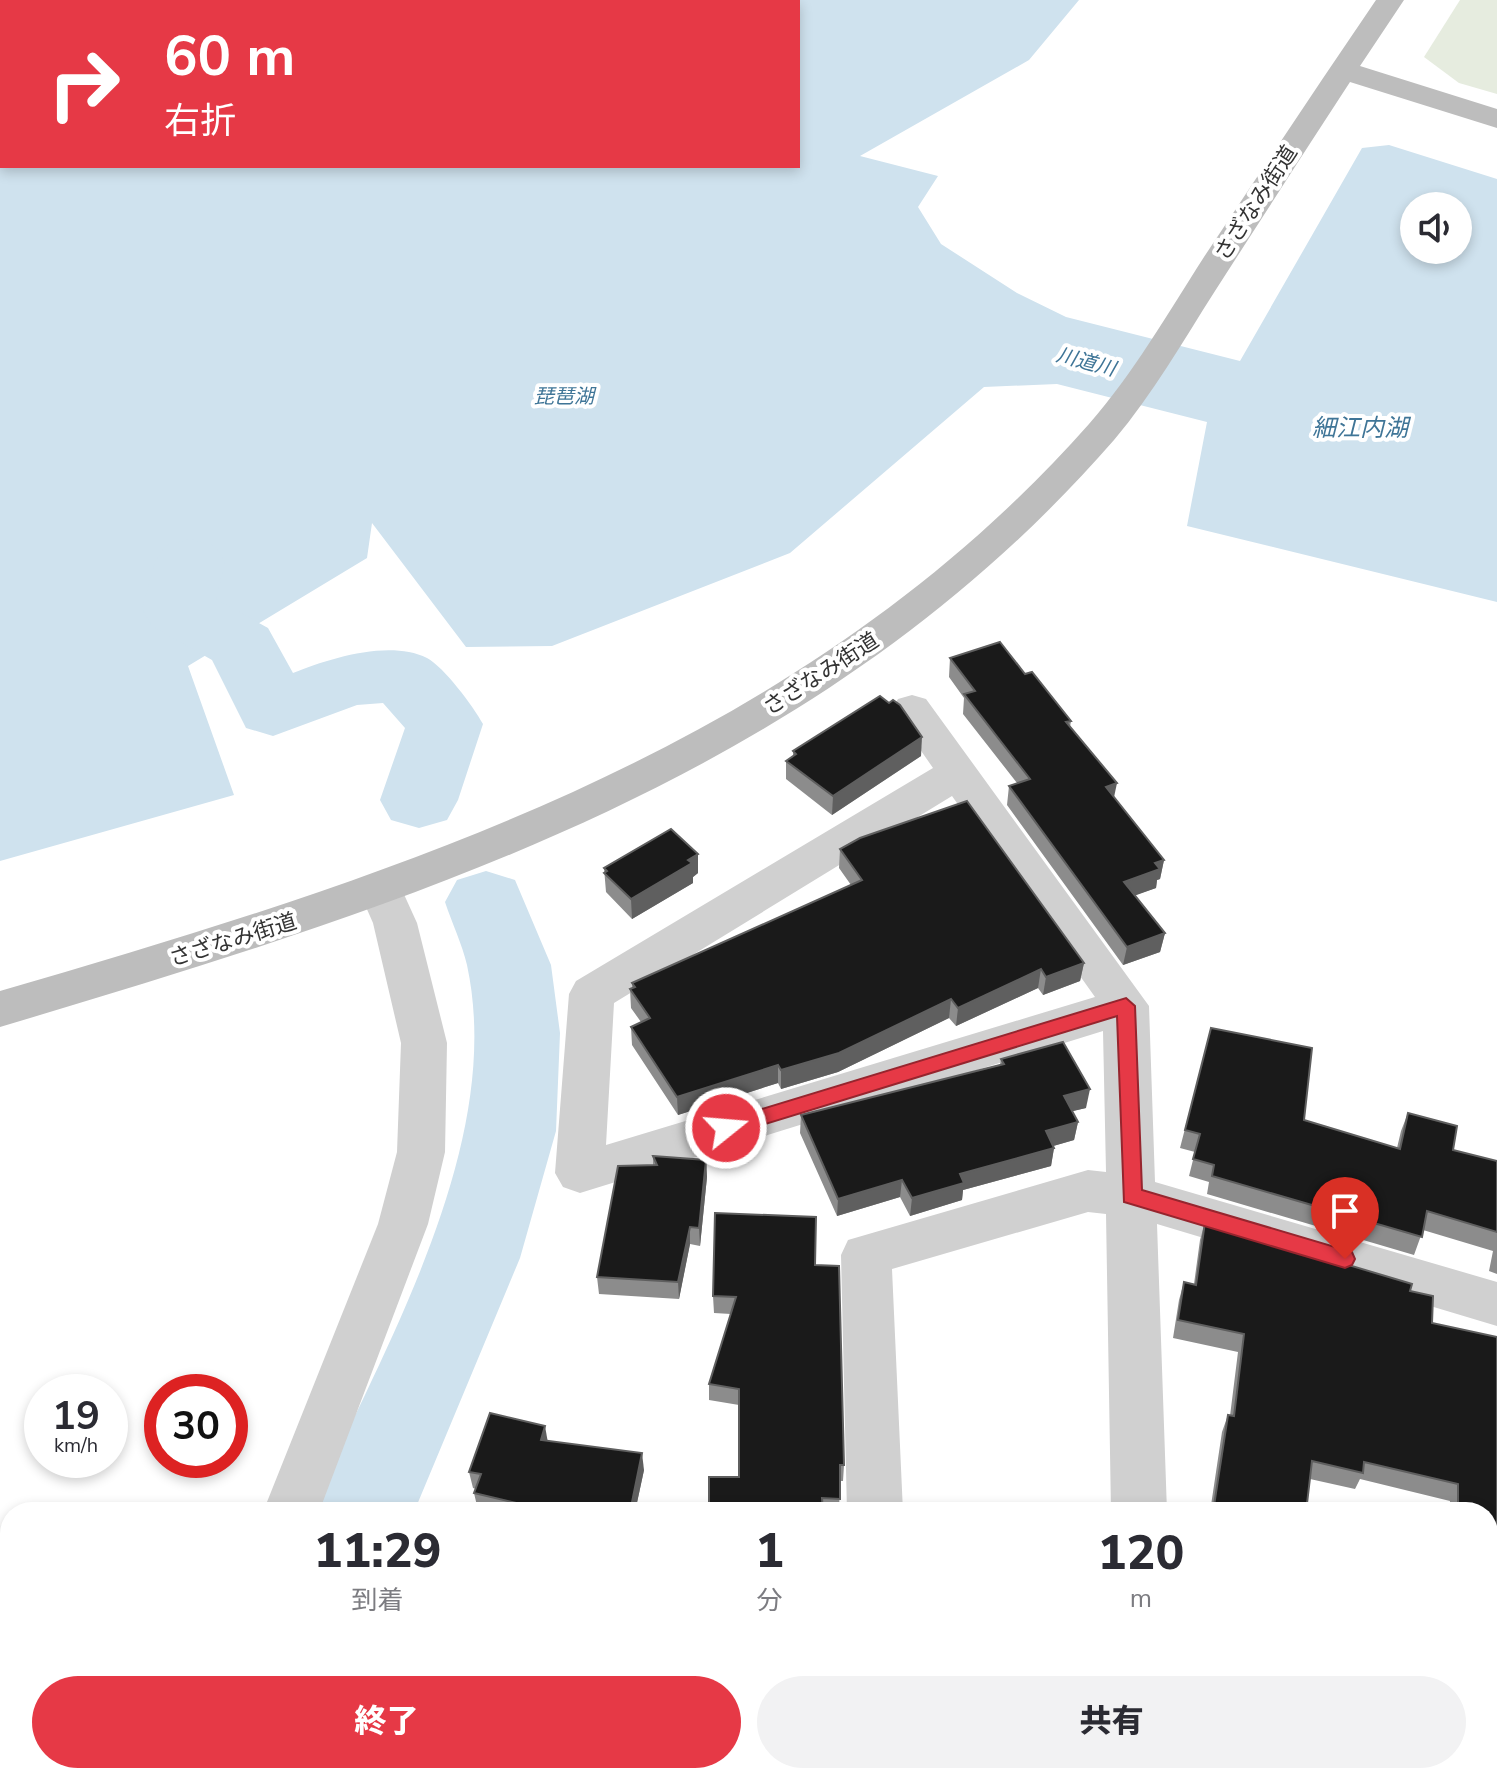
<!DOCTYPE html>
<html lang="ja">
<head>
<meta charset="utf-8">
<style>
	body { margin:0; font-family:"Nunito Sans","Noto Sans JP",sans-serif; background:#f2f2f3; color:#2b2b33; height:100vh; display:flex; flex-direction:column; font-size:30px; white-space:nowrap }
	* { box-sizing:border-box; margin:0 }
	p { font-size:26px; color:#7c7c81 }
	.icon { flex:none; width:44px; height:44px; fill:none; stroke:currentColor; stroke-width:2; stroke-linecap:round; stroke-linejoin:round }
	.map { position:relative; flex:1; overflow:hidden }
	.sheet { position:absolute; left:0px; top:1502px; width:1498px; height:282px; display:flex; flex-direction:column; background:#fff; border-radius:32px 32px 0 0; box-shadow:0 4px 12px #0003 }
	.sheet>* { flex:none }
	.top-card { position:absolute; left:0px; top:0px; width:800px; height:168px; box-shadow:0 4px 12px #0003; background:#e63946; color:#fff; overflow:hidden }
	.fabs { position:absolute; left:1400px; top:192px; display:grid; gap:16px }
	.fabs a { display:grid; place-items:center; width:72px; height:72px; border-radius:50%; background:#fff; box-shadow:0 4px 12px #0003; font-size:40px }
	.speed { position:absolute; left:24px; top:1374px; display:flex; gap:16px; font-size:40px; font-weight:700; text-align:center }
	.speed>* { display:grid; place-content:center; width:104px; height:104px; border-radius:50%; background:#fff; box-shadow:0 4px 12px #0003; line-height:1 }
	.speed small { font-size:20px; font-weight:400 }
	.speed .limit { border:12px solid #d22; background:#fff; color:#111 }
	.pin { position:absolute; display:grid; place-items:center; width:68px; height:68px; color:#fff; margin:-82px -34px; border-radius:50% 50% 50% 0; rotate:-45deg; box-shadow:0 0 8px #0007 }
	.pin .icon { rotate:45deg }
	.me { position:absolute; width:88px; margin:-44px; rotate:73deg; stroke-linejoin:round; filter:drop-shadow(0 0 6px #0008) }
	.turn { display:flex; align-items:center; gap:28px; height:168px; padding:0 32px; font-size:36px }
	.turn .icon { width:104px; height:104px; stroke-width:2.5 }
	.turn b { display:block; font-size:56px; line-height:68px }
	.eta { display:flex; justify-content:space-evenly; align-items:center; height:136px; text-align:center }
	.eta b { font-size:48px; font-weight:800; line-height:56px }
	.cta { display:flex; gap:16px; margin-top:auto; padding:16px 32px }
	.cta a { flex:1; height:92px; border-radius:48px; background:#e63946; color:#fff; font-size:32px; font-weight:800; line-height:92px; text-align:center }
	.cta a+a { background:#f2f2f3; color:#2b2b33 }
	.map>svg:first-child { display:block }
	.green { fill:#e6ecdf }
	.water { fill:#cfe2ee; fill-rule:evenodd }
	.lines { fill:none; stroke-linecap:round; stroke-linejoin:round }
	.river { fill:#cfe2ee; fill-rule:evenodd }
	.street { fill:#d0d0d0; fill-rule:evenodd }
	.secondary { fill:#bdbdbd; fill-rule:evenodd }
	.wall { fill:#8c8c8c }
	.shaded-wall { fill:#5f5f5f }
	.building { fill:#1a1a1a; stroke:#5f5f5f; stroke-width:2 }
	.route { fill:#e63946; stroke:#96252e; stroke-width:2 }
	.labels { text-anchor:middle; dominant-baseline:central; stroke-width:8; stroke-linejoin:round; paint-order:stroke }
	.far-water-label { font-size:20px; font-style:italic; fill:#3f7597; stroke:#fff }
	.street-label { font-size:22px; fill:#333; stroke:#fff }
	.water-label { font-size:24px; font-style:italic; fill:#3f7597; stroke:#fff }
</style>
</head>
<body>
<div class="map">
<svg width="1497" height="1783" viewBox="0 0 1497 1783">
	<rect width="100%" height="100%" fill="#fff"/>
	<!-- green -->
	<polygon class="green" points="1460,0 1497,0 1497,94 1459,83 1424,57"/>
	<!-- water -->
	<path class="water" d="M0 0H1079L1029 60 860 156 938 176 918 207 941 244 1017 293 1066 317 1240 361 1362 148 1389 145 1497 179V602L1187 526 1207 422 1057 384 984 387 790 553 552 646 466 647 372 523 367 558 188 666 234 795 0 861ZM2 2H798V166H2ZM1414 206H1458V250H1414Z"/>
	<g class="lines">
		<!-- river -->
		<g class="river">
			<path d="M190 539 215 546 225 562 216 599 268 628 293 673C328 659 389 639 427 658 444 667 473 706 483 724L458 800 447 820 419 828 391 820 380 800 405 728 383 703 357 705 273 736 246 728 212 660 152 626 142 609 155 562 165 546Z"/>
			<path d="M486 871 515 880 551 965 560 1033 556 1131 520 1258 414 1512H310C381 1352 506 1146 467 965 462 944 452 923 445 902L457 880Z"/>
			<polygon points="321,1774 434,1774 437,1783 325,1783"/>
		</g>
		<!-- street -->
		<g class="street">
			<path d="M912 695 926 699 1149 1006 1155 1182 1497 1282V1326L1157 1224 1167 1512H1111L1106 1214 1088 1212 892 1269 903 1512H847L841 1255 848 1240 1088 1170 1106 1172 1103 1031 580 1193 563 1187 555 1173 569 994 576 981 933 768 892 709 898 699ZM952 796 1095 997 606 1145 614 1003Z"/>
			<polygon points="381,875 397,879 417,923 447,1043 445,1152 428,1224 319,1512 263,1512 378,1224 397,1152 401,1043 373,923 359,891 365,879"/>
			<polygon points="1488,1613 1497,1615 1497,1671 1488,1669"/>
			<polygon points="151,1774 211,1774 208,1783 148,1783"/>
			<polygon points="713,1774 805,1774 809,1783 717,1783"/>
			<polygon points="1092,1774 1152,1774 1151,1783 1091,1783"/>
		</g>
		<!-- secondary -->
		<path class="secondary" d="M1376 0H1404L1360 66 1497 109V128L1350 82C1305 151 1260 221 1215 291 1183 341 1153 394 1114 440 820 778 415 903 0 1027V991C402 874 802 748 1089 424 1133 374 1168 313 1204 257 1261 171 1318 85 1376 0Z"/>
	</g>
	<!-- wall -->
	<g class="wall">
		<polygon points="950,658 1025,674 1071,721 1070,727 1114,798 1164,860 1160,879 1157,880 1156,888 1135,895 1165,933 1160,952 1123,965 1007,805 1009,786 1017,783 963,714 964,698 949,677"/>
		<polygon points="793,751 921,756 832,815 786,779 786,761 793,756"/>
		<polygon points="840,849 1084,963 1080,981 1043,995 1038,988 956,1026 949,1018 838,1072 781,1089 778,1083 678,1115 632,1045 631,1027 641,1022 631,1008 630,989 632,989 632,983 851,885 839,868"/>
		<polygon points="698,854 698,873 693,877 693,883 632,919 606,892 604,868"/>
		<polygon points="1211,1028 1304,1120 1397,1148 1401,1131 1408,1113 1453,1150 1497,1161 1497,1274 1489,1271 1493,1251 1423,1230 1414,1255 1207,1194 1209,1182 1189,1176 1195,1152 1180,1148"/>
		<polygon points="1001,1059 1086,1108 1072,1111 1078,1122 1074,1140 1053,1146 1054,1148 1051,1166 963,1190 962,1200 910,1216 900,1197 837,1216 800,1133 801,1115 1000,1065"/>
		<polygon points="653,1156 706,1160 707,1177 700,1246 690,1244 679,1299 599,1294 597,1277 653,1165"/>
		<polygon points="1205,1222 1410,1291 1432,1323 1497,1337 1497,1604 1488,1602 1488,1512 1449,1512 1450,1501 1360,1479 1355,1489 1310,1479 1306,1512 1210,1512 1222,1432 1228,1415 1230,1416 1238,1352 1173,1338 1179,1300 1184,1282 1194,1284 1200,1240"/>
		<polygon points="815,1265 844,1465 843,1481 840,1481 839,1512 709,1512 739,1477 739,1405 709,1400 709,1384 731,1314 714,1313 713,1296"/>
		<polygon points="547,1440 644,1470 635,1512 487,1512 478,1510 474,1493 476,1489 473,1488 469,1472"/>
		<polygon points="1488,1663 1497,1666 1497,1766 1488,1763"/>
		<polygon points="458,1774 671,1774 668,1783 569,1783 537,1774 534,1783 501,1783"/>
		<polygon points="918,1774 1088,1774 1087,1783 955,1783"/>
	</g>
	<!-- shaded-wall -->
	<g class="shaded-wall">
		<polygon points="922,737 921,756 832,815 833,796"/>
		<polygon points="1117,783 1113,802 1106,787"/>
		<polygon points="698,854 698,873 693,877 693,883 632,919 631,899"/>
		<polygon points="1164,860 1160,879 1157,880 1156,888 1120,901 1124,882 1155,863"/>
		<polygon points="1165,933 1160,952 1123,965 1127,947"/>
		<polygon points="1084,963 1080,981 1043,995 1046,977"/>
		<polygon points="1041,969 1038,988 956,1026 958,1008"/>
		<polygon points="951,999 949,1018 838,1072 781,1089 781,1070"/>
		<polygon points="778,1065 778,1083 678,1115 677,1097"/>
		<polygon points="1090,1089 1086,1108 1061,1114 1064,1096"/>
		<polygon points="1078,1122 1074,1140 1043,1149 1046,1131"/>
		<polygon points="1054,1148 1051,1166 963,1190 962,1200 910,1216 912,1198 960,1174"/>
		<polygon points="706,1160 707,1177 700,1246 699,1228"/>
		<polygon points="902,1180 900,1197 837,1216 838,1199"/>
		<polygon points="690,1227 690,1244 679,1299 678,1282"/>
		<polygon points="545,1426 548,1443 541,1440"/>
		<polygon points="642,1453 644,1470 635,1512 630,1512"/>
		<polygon points="530,1774 536,1774 534,1783 531,1783"/>
		<polygon points="665,1774 671,1774 668,1783 663,1783"/>
	</g>
	<!-- building -->
	<g class="building">
		<polygon points="1000,642 1025,674 1032,672 1071,721 1066,722 1117,783 1106,787 1164,860 1155,863 1160,869 1124,882 1165,933 1127,947 1009,786 1030,779 964,694 975,691 950,658"/>
		<polygon points="880,696 889,703 893,700 900,705 922,737 833,796 786,761 796,754 793,751"/>
		<polygon points="967,801 1084,963 1046,977 1041,969 958,1008 951,999 839,1053 781,1070 778,1065 677,1097 631,1027 650,1018 630,989 635,987 632,983 862,880 840,849 860,838"/>
		<polygon points="671,829 698,854 688,860 692,863 631,899 604,873 607,871 604,868"/>
		<polygon points="1211,1028 1312,1048 1304,1120 1400,1149 1408,1113 1457,1126 1453,1150 1497,1161 1497,1232 1427,1211 1422,1237 1212,1176 1214,1165 1193,1159 1200,1134 1185,1130"/>
		<polygon points="1063,1042 1090,1089 1064,1096 1078,1122 1046,1131 1054,1148 960,1174 964,1183 912,1198 902,1180 838,1199 801,1115 1004,1064 1001,1059"/>
		<polygon points="653,1156 706,1160 699,1228 690,1227 678,1282 597,1277 618,1166 657,1165"/>
		<polygon points="715,1213 816,1217 815,1265 839,1266 844,1465 840,1465 840,1499 822,1498 823,1512 709,1512 709,1477 739,1477 739,1389 709,1384 736,1297 713,1296"/>
		<polygon points="1205,1222 1412,1284 1410,1291 1433,1296 1432,1323 1497,1337 1497,1587 1488,1585 1488,1512 1458,1512 1458,1484 1364,1462 1363,1473 1312,1461 1306,1512 1213,1512 1228,1415 1234,1416 1244,1334 1178,1320 1184,1282 1196,1285"/>
		<polygon points="490,1413 545,1426 541,1440 642,1453 630,1512 554,1512 474,1493 481,1474 469,1472"/>
		<polygon points="1488,1663 1497,1666 1497,1748 1488,1745"/>
		<polygon points="587,1774 665,1774 663,1783 622,1783"/>
		<polygon points="983,1774 1088,1774 1087,1781 1085,1783 1005,1783 983,1776"/>
		<polygon points="1176,1774 1447,1774 1445,1783 1174,1783"/>
	</g>
	<!-- route -->
	<polygon class="route" points="1126,998 1135,1006 1142,1190 1352,1252 1355,1259 1352,1265 1345,1268 1124,1202 1117,1016 726,1136 716,1128 726,1120"/>
	<g class="labels">
		<!-- far-water labels -->
		<g class="far-water-label">
			<text transform="translate(1086 362) rotate(15)">川道川</text>
			<text x="564" y="396">琵琶湖</text>
		</g>
		<!-- street labels -->
		<g class="street-label">
			<text transform="translate(1256 203) rotate(-57)">さざなみ街道</text>
			<text transform="translate(821 674) rotate(-33)">さざなみ街道</text>
			<text transform="translate(233 940) rotate(-17)">さざなみ街道</text>
		</g>
		<!-- water labels -->
		<g class="water-label">
			<text x="1360" y="428">細江内湖</text>
		</g>
	</g>
</svg>
<div class="fabs">
<a><svg class="icon" aria-label="sound" viewBox="0 0 24 24"><path d="M4 9h4l5-4v14l-5-4H4zM17 9q2 3 0 6"/></svg></a>
</div>
<div class="speed"><div>19<small>km/h</small></div><div class="limit">30</div></div>
<div class="pin" style="left:1345px;top:1259px;background:#d93025"><svg class="icon" aria-label="arrive" viewBox="0 0 24 24"><path d="M6 21V4h12l-3 4 3 4H6"/></svg></div>
<svg class="me" style="left:726px;top:1128px" viewBox="-20 -20 40 40"><circle r="17" fill="#e63946" stroke="#fff" stroke-width="3"/><path d="M0-11L8 9 0 5-8 9z" fill="#fff"/></svg>
<div class="top-card">
<div class="turn"><svg class="icon" aria-label="right" viewBox="0 0 24 24"><path d="M7 20v-9h11M14 6l5 5-5 5"/></svg><div><b>60 m</b>右折</div></div>
</div>
<section class="sheet">
<div class="eta">
<div><b>11:29</b><p>到着</p></div>
<div><b>1</b><p>分</p></div>
<div><b>120</b><p>m</p></div>
</div>
<div class="cta"><a>終了</a><a>共有</a></div>
</section>
</div>
</body>
</html>
